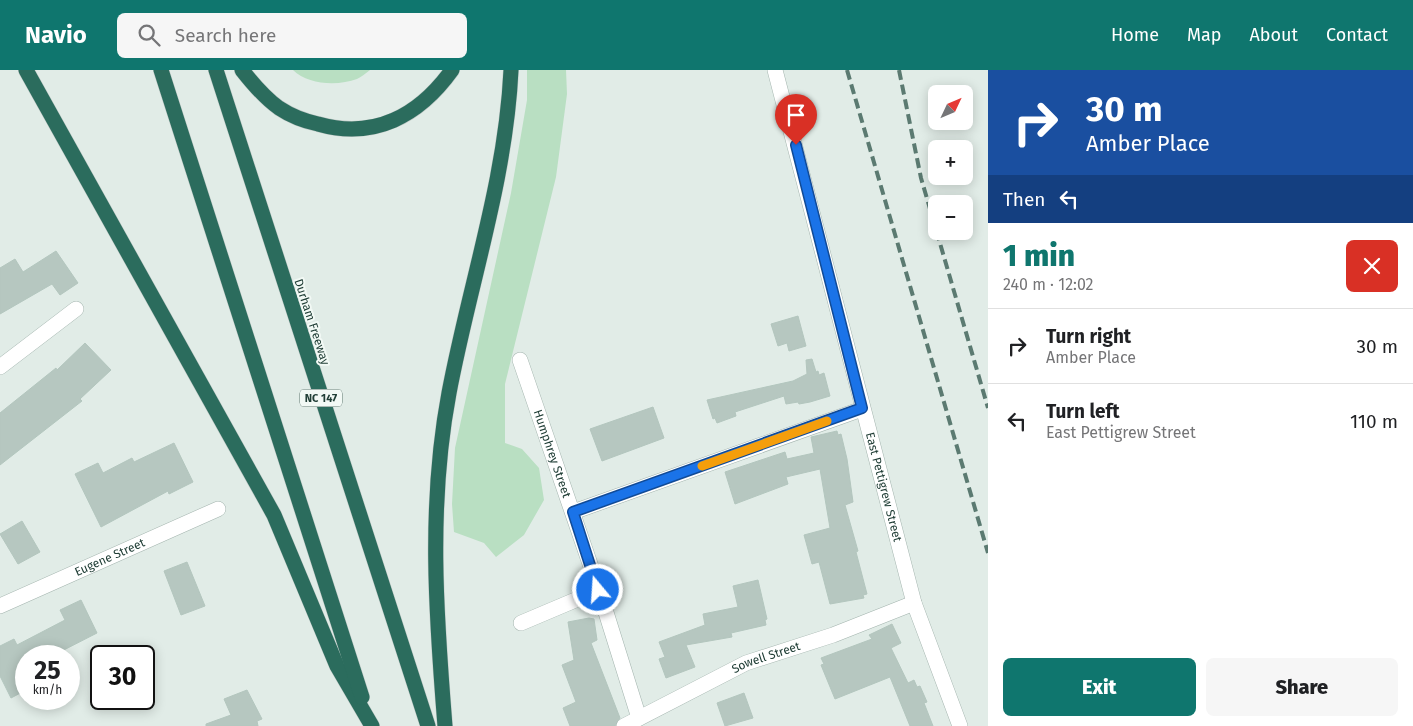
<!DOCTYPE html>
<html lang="en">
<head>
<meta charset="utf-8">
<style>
	body { margin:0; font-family:"Fira Sans",sans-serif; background:#f6f6f6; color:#202124; height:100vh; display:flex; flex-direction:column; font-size:19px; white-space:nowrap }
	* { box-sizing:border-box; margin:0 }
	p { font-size:16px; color:#757577 }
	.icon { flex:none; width:28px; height:28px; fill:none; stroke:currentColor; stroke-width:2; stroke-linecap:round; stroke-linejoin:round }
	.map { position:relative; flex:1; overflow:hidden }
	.sheet { display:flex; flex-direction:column; background:#fff; width:425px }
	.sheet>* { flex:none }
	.hud { background:#1a4fa0; color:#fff; overflow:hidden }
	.needle { width:32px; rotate:46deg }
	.controls { position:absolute; left:928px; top:15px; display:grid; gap:10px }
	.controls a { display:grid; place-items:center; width:45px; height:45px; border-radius:8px; background:#fff; box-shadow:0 2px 12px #0003; font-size:25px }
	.speed { position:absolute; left:15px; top:575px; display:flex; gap:10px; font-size:25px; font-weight:700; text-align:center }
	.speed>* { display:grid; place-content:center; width:65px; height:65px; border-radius:50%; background:#fff; box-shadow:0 2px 12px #0003; line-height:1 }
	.speed small { font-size:12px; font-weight:400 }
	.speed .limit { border:2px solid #111; border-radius:8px; background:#fff; color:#111 }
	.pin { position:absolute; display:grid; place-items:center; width:42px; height:42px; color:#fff; margin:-51px -21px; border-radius:50% 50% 50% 0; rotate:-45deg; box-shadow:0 0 5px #0007 }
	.pin .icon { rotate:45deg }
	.me { position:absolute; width:55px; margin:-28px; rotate:342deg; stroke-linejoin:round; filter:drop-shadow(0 0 4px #0008) }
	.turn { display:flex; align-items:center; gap:18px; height:105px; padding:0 15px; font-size:22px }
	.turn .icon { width:65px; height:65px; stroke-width:2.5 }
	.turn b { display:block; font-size:35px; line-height:42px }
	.then { display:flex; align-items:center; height:48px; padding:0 15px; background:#0003; gap:10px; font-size:19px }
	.round { display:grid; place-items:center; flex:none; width:52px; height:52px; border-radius:8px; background:#f6f6f6 }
	.summary { display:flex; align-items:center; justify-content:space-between; height:85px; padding:0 15px }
	h1 { font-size:30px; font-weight:800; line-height:38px; color:#0f766e }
	.button { display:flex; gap:10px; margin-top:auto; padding:10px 15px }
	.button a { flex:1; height:58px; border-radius:8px; background:#0f766e; color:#fff; font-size:20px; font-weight:800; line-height:58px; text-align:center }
	.button a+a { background:#f6f6f6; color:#202124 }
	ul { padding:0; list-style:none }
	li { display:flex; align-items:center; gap:15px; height:75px; padding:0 15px; border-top:1px solid #e0e0e0 }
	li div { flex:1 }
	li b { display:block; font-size:19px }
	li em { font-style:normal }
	header { display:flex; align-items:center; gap:30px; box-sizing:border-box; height:70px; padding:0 25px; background:#0f766e; color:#fff }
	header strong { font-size:24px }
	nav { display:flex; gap:28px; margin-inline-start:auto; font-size:18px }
	.search { width:350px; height:45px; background:#f6f6f6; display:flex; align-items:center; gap:12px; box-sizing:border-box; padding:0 18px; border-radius:8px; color:#757577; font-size:19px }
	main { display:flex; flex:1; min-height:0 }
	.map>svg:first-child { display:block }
	.green { fill:#b9dfc2 }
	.building { fill:#b6c7c0; stroke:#b3c6be }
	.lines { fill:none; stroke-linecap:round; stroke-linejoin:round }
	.minor-casing { stroke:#a3b4ae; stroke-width:16 }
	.highway-casing { stroke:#c1c9c7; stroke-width:16 }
	.minor { stroke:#fff; stroke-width:15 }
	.highway { stroke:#2b6c5d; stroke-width:15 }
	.rail { stroke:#5b7a71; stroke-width:4; stroke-dasharray:10 5; stroke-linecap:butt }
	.route-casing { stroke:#114b97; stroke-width:12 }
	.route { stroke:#1a73e8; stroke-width:9 }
	.slow { stroke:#f59e0b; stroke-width:9 }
	.labels { text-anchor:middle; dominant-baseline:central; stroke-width:4; stroke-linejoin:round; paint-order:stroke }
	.shield { fill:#f2f9f5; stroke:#5f766f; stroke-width:1 }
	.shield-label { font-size:11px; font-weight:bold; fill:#203e36 }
	.street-label { font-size:12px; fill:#203e36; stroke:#f2f9f5 }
</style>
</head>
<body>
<header>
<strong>Navio</strong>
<div class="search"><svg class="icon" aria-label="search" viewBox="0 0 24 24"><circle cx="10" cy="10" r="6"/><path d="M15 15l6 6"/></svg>Search here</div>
<nav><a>Home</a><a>Map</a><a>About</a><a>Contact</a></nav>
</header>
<main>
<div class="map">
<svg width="988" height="656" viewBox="0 0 988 656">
	<rect width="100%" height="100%" fill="#e1ece7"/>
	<!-- green -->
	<g class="green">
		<path d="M293 0H370C366 3 361 7 357 9 338 16 308 15 293 0Z"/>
		<polygon points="527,0 566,0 567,24 556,107 505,314 505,373 522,379 539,398 544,430 524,465 496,487 484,473 454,462 452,434 455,378 511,123 527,30"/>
	</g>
	<!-- building -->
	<g class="building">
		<polygon points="56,181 78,213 60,225 52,214 0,244 0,198 15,189 23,202"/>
		<polygon points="798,246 806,276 789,281 787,273 778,276 771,254"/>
		<polygon points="85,273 111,300 80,329 82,331 0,395 0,343 56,298 57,300"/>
		<polygon points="812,289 816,302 818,301 819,305 824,303 830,326 810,332 799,334 798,332 786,334 784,326 735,342 736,346 717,353 715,348 713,349 707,330 793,311 807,304 806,290"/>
		<polygon points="653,337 664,368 602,391 590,359"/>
		<polygon points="837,361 838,365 841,364 847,389 853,432 845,435 858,481 856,482 867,524 863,525 864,528 830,534 819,492 812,494 804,465 830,458 820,399 786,407 788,414 735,434 725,402 785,382 787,389 814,383 811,367"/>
		<polygon points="174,373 193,412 169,424 168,421 101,457 75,404 98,393 103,403 132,388 134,392"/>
		<polygon points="22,451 40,482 18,494 0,464"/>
		<polygon points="187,492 205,536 181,545 164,501"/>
		<polygon points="758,510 767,549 765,550 766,555 731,563 732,567 686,575 695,597 666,608 659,589 665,587 659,572 705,555 703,544 738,537 733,516"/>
		<polygon points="81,530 97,563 52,586 26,586 26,620 11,628 0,606 0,576 14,569 17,575 65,550 60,540"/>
		<polygon points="589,548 594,549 597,570 591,573 620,648 615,656 570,656 563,638 576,632 562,595 574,590 568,552"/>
		<polygon points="892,554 901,573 891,578 908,613 914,610 917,617 920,616 927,632 924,633 933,656 910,656 890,607 835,629 821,595 824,594 821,588 872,569 869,565"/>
		<polygon points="247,620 262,649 257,651 258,656 206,656 206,654 231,645 224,629"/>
		<polygon points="744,623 753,648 725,656 717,633"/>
	</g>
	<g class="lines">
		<defs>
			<g id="minor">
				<path id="s1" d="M775 0 914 533 960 656"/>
				<path id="s2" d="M520 290 599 520 639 648"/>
				<polyline points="0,297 76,239"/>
				<polyline points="573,442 862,339"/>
				<path id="s3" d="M0 536 218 439"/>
				<polyline points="521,553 599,520"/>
				<path id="s4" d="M624 656 746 593 833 565 914 533"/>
			</g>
			<g id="highway">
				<polyline points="26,0 274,445 337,596 372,656"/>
				<polyline points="161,0 362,627"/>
				<polyline points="216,0 428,656"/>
				<path d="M242 0C253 14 265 28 279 38 291 46 304 51 318 54 374 70 419 46 452 0"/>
				<path d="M445 656C436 545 428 434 449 323 469 216 506 110 511 0"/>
			</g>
		</defs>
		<!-- minor casing -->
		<use href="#minor" class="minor-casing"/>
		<!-- highway casing -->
		<use href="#highway" class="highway-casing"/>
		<!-- minor -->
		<use href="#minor" class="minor"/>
		<!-- highway -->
		<use href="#highway" class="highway"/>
		<!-- rail -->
		<g class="rail">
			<polyline points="847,0 988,483"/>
			<polyline points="899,0 921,108 988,338"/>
		</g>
	</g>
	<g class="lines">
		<defs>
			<polyline id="route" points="598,520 573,442 862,338 796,75"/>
		</defs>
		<!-- route casing -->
		<use href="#route" class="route-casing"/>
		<!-- route -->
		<use href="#route" class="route"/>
		<!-- slow -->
		<polyline class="slow" points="702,396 827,351"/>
	</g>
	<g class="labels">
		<!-- shield labels -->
		<rect class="shield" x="300" y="319.5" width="42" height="17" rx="4"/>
		<g class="shield-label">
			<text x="321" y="328">NC 147</text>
		</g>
		<!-- street labels -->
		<g class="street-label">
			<text transform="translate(312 252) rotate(72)">Durham Freeway</text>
			<text stroke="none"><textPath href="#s2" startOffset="99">Humphrey Street</textPath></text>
			<text stroke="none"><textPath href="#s1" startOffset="431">East Pettigrew Street</textPath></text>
			<text stroke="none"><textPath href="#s3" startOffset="120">Eugene Street</textPath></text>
			<text stroke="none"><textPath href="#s4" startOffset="158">Sowell Street</textPath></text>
		</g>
	</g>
</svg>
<div class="controls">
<a><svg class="needle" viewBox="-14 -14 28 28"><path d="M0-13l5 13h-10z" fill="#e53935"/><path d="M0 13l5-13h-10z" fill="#757577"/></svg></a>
<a>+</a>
<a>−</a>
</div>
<div class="speed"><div>25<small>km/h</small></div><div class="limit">30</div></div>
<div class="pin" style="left:796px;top:75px;background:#d93025"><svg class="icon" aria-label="arrive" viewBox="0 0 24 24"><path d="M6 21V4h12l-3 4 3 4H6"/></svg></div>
<svg class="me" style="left:598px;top:520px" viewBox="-20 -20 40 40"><circle r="17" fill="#1a73e8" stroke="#fff" stroke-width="3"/><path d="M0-11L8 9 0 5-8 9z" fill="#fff"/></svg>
</div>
<section class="sheet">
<div class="hud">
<div class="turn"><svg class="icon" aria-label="right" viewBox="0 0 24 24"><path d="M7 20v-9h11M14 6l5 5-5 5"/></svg><div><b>30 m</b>Amber Place</div></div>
<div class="then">Then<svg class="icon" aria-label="left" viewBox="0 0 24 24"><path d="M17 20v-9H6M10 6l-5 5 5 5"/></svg></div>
</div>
<div class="summary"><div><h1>1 min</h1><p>240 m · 12:02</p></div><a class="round" style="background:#d93025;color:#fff"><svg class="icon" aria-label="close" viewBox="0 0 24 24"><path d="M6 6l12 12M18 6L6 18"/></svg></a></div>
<ul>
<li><svg class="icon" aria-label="right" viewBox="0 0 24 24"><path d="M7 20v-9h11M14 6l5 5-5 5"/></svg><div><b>Turn right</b><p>Amber Place</p></div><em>30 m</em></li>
<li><svg class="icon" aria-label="left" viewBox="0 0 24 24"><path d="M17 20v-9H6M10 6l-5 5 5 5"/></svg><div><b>Turn left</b><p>East Pettigrew Street</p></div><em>110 m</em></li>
</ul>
<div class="button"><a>Exit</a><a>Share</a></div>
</section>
</main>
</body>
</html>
